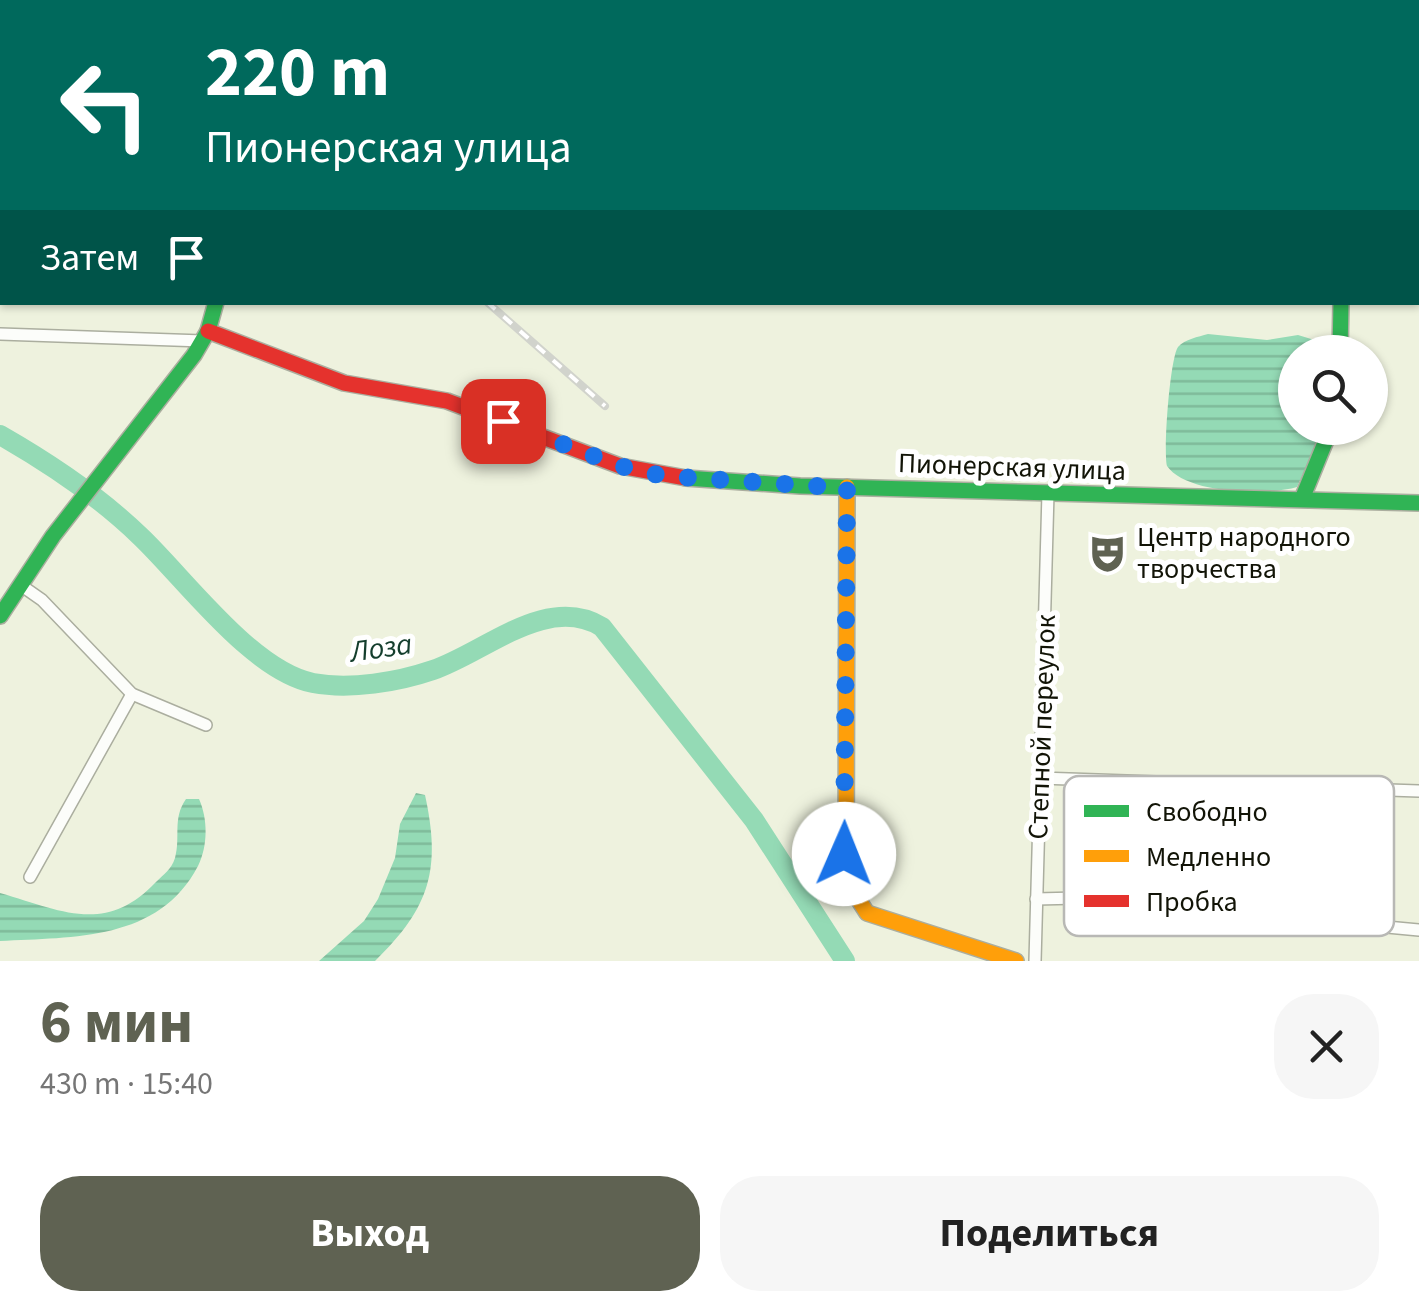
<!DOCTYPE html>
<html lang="ru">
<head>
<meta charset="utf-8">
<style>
	body { margin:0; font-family:"Source Sans 3",sans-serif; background:#f6f6f6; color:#222; height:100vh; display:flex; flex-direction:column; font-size:38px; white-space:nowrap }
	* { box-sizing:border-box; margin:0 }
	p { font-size:32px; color:#767676 }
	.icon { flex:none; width:55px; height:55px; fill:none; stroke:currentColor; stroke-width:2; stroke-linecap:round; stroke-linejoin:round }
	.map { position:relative; height:961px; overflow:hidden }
	.panel { display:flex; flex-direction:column; background:#fff; flex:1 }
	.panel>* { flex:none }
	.hud { position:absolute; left:0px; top:0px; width:1420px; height:305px; box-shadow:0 2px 8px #0004; background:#00695c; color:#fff; overflow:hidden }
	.fabs { position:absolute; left:1278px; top:335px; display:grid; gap:20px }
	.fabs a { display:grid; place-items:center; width:110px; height:110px; border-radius:50%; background:#fff; box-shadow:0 2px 8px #0004; font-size:50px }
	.pin { position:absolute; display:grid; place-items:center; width:85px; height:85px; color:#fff; margin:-42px; border-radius:20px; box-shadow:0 5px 15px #0006 }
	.me { position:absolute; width:110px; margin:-55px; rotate:1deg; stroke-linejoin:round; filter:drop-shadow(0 0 8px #0008) }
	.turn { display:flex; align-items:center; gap:35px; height:210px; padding:0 40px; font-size:45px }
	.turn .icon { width:130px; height:130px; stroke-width:2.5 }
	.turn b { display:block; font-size:70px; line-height:85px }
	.then { display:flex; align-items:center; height:95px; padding:0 40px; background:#0003; gap:20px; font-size:38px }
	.round { display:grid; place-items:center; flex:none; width:105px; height:105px; border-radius:40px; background:#f6f6f6 }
	.overview { display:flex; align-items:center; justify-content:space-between; height:170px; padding:0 40px }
	h1 { font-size:60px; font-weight:700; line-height:75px; color:#5f6252 }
	.cta { display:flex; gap:20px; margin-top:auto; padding:20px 40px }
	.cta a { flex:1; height:115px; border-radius:40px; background:#5f6252; color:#fff; font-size:40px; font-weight:700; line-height:115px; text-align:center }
	.cta a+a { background:#f6f6f6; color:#222 }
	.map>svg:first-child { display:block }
	.water { fill:url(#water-rules) }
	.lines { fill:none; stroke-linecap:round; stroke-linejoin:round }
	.river { stroke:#94dab5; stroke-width:20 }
	.street-casing { stroke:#abae9f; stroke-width:14 }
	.fast-casing { stroke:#abae9f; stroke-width:18 }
	.slow-casing { stroke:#abae9f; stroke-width:18 }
	.jam-casing { stroke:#abae9f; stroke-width:18 }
	.street { stroke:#fcfdfa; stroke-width:11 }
	.fast { stroke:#30b455; stroke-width:15 }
	.slow { stroke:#ff9f0a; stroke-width:15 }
	.jam { stroke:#e5322d; stroke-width:15 }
	.rail-casing { stroke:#d1d3cc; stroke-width:8 }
	.rail { stroke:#fff; stroke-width:4; stroke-dasharray:11; stroke-linecap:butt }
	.route { stroke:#1a73e8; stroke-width:18; stroke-dasharray:0 32.4 }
	.labels { text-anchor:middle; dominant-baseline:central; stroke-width:10; stroke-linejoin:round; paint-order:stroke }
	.street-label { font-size:28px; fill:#121407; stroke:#fff }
	.poi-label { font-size:28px; fill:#121407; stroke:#fff; text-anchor:start }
	.water-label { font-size:30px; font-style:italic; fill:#143e2d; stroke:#fff }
	.key { fill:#fff; stroke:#b8b8b5; stroke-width:2.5 }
	.key-label { font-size:28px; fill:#121407 }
</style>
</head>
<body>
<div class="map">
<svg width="1419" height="961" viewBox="0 0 1419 961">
	<defs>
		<pattern id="water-rules" width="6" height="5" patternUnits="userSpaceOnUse" patternTransform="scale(2.5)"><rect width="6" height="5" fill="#94dab5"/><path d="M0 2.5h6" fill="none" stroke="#7fba9a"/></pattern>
	</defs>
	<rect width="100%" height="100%" fill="#eef2de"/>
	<!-- water -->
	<g class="water">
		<path d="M1208 334 1267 340 1298 335 1321 342 1325 352H1295V428H1324L1297 487C1267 496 1186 494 1167 466 1163 451 1170 358 1178 347 1185 339 1198 337 1208 334Z"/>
		<path d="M416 793 425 795C441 868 431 907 375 961H319L364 921 378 899 395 858 400 824Z"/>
		<path d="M186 799H199C208 819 208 846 198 866 159 941 74 937 0 941V893C62 911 106 935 156 882 164 874 171 870 175 858 181 837 172 819 186 799Z"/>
	</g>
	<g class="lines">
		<!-- river -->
		<path class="river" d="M0 435C49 463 100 497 141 537 185 579 252 671 313 683 350 690 398 682 433 670 484 653 547 593 602 627L754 820 845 961"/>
		<defs>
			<g id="street">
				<polyline points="193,2 193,0"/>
				<polyline points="294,2 297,0"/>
				<polyline points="1418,281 1419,281"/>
				<polyline points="0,334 203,341"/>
				<polyline points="22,586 42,600 132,694 206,725"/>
				<polyline points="1040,778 1419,791"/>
				<polyline points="30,877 132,694"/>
				<polyline points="1036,899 1078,898 1419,930"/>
				<polyline points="1035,961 1048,493"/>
			</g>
			<g id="fast">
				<polyline points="1340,352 1341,302"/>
				<polyline points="686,478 800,486 1419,503"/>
				<polyline points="1302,499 1331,428"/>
				<polyline points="0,616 53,536 194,355 208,331 216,302"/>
			</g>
			<g id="slow">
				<polyline points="182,0 185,2"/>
				<polyline points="847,487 846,880 867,913 1016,961"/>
			</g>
			<polyline id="jam" points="208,331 344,383 447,401 620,466 686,478"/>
		</defs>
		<!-- street casing -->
		<use href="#street" class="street-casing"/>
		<!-- fast casing -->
		<use href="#fast" class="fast-casing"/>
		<!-- slow casing -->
		<use href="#slow" class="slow-casing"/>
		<!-- jam casing -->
		<use href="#jam" class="jam-casing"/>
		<!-- street -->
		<use href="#street" class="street"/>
		<!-- fast -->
		<use href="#fast" class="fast"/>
		<!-- slow -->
		<use href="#slow" class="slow"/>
		<!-- jam -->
		<use href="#jam" class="jam"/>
		<defs>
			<g id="rail">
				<polyline points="275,2 277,0"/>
				<polyline points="0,178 2,178"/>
				<polyline points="1418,194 1419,194"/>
				<polyline points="0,201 2,201"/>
				<polyline points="0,232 2,231"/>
				<polyline points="487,302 605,406"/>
			</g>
		</defs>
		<!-- rail casing -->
		<use href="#rail" class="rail-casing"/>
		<!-- rail -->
		<use href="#rail" class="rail"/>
	</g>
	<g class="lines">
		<!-- route -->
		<polyline class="route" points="503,421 620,466 663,476 847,488 844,854"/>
	</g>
	<!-- icons -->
	<defs>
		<symbol id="theatre-bare" viewBox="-9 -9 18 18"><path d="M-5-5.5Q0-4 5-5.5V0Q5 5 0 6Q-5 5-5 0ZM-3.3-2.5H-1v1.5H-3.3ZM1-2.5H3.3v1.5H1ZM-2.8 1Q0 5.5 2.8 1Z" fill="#5f6252" stroke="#fff" stroke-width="2.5" paint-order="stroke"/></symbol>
	</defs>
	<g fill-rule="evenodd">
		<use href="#theatre-bare" x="1080" y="526" width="55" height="55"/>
	</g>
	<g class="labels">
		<!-- street labels -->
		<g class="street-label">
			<text transform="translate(1012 467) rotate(2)">Пионерская улица</text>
			<text transform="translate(1042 727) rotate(-88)">Степной переулок</text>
		</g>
		<!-- poi labels -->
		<g class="poi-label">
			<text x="1137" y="537">Центр народного<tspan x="1137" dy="32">творчества</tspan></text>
		</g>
		<!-- water labels -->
		<g class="water-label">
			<text transform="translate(381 648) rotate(-8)">Лоза</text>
		</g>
	</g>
	<!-- legend -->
	<rect x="1064" y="776" width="330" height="160" rx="15" class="key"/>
	<rect x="1084" y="805" width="45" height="12" fill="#30b455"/>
	<rect x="1084" y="850" width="45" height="12" fill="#ff9f0a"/>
	<rect x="1084" y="895" width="45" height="12" fill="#e5322d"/>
	<g class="key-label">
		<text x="1146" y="821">Свободно</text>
		<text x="1146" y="866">Медленно</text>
		<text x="1146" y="911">Пробка</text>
	</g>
</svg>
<div class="fabs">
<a><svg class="icon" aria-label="search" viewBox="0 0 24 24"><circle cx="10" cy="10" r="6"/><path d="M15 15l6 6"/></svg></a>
</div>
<div class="pin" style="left:503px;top:421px;background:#d93025"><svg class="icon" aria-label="arrive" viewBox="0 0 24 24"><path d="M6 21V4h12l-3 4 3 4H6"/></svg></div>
<svg class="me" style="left:844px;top:854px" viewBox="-20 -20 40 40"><circle r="19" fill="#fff"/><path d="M0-13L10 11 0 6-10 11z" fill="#1a73e8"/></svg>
<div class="hud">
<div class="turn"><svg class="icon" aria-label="left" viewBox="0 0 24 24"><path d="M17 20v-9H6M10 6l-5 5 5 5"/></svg><div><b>220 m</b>Пионерская улица</div></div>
<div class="then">Затем<svg class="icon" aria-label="arrive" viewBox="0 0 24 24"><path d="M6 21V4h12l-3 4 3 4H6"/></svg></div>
</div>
</div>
<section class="panel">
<div class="overview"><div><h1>6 мин</h1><p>430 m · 15:40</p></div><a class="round"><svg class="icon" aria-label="close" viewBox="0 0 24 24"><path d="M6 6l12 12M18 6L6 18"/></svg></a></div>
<div class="cta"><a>Выход</a><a>Поделиться</a></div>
</section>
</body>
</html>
